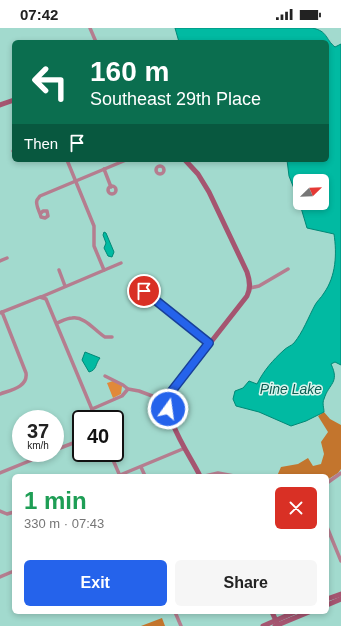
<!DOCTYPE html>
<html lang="en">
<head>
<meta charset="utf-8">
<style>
	body { margin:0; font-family:Helvetica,sans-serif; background:#f6f6f6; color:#222; height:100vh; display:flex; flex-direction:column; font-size:15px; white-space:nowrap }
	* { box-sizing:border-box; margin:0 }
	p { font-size:13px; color:#767676 }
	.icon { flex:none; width:22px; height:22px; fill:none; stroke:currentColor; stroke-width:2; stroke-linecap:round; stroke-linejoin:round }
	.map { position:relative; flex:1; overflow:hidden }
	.details { position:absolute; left:12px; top:446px; width:317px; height:140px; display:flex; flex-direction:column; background:#fff; border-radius:6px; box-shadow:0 2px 6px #0003 }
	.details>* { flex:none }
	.banner { position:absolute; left:12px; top:12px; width:317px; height:122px; border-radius:6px; box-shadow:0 2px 6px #0003; background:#0b6e4f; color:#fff; overflow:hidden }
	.needle { width:26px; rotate:67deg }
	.buttons { position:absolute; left:293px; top:146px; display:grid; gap:8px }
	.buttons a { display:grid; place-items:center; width:36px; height:36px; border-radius:6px; background:#fff; box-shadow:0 2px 6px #0003; font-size:20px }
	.speed { position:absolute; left:12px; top:382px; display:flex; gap:8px; font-size:20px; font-weight:700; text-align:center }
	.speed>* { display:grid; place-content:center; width:52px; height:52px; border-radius:50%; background:#fff; box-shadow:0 2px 6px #0003; line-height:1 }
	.speed small { font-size:10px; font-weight:400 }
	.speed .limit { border:2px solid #111; border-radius:6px; background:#fff; color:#111 }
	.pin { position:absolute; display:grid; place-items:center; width:34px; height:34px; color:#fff; margin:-17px; border:2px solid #fff; border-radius:50%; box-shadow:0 1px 4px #0007 }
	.me { position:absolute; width:44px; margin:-22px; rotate:14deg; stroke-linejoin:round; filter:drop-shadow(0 0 3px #0008) }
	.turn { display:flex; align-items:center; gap:14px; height:84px; padding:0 12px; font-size:18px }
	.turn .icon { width:52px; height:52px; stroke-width:2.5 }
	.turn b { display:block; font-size:28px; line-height:34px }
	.then { display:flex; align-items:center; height:38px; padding:0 12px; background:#0003; gap:8px; font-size:15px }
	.round { display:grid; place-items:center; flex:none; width:42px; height:42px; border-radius:6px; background:#f6f6f6 }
	.summary { display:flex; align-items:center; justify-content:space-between; height:68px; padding:0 12px }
	h1 { font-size:24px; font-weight:700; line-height:30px; color:#1e9e55 }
	.primary-button { display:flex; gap:8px; margin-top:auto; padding:8px 12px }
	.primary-button a { flex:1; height:46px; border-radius:6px; background:#2563eb; color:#fff; font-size:16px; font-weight:700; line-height:46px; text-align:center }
	.primary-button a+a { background:#f6f6f6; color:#222 }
	.status { display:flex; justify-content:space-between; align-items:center; height:28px; padding:0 20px; background:#fff; direction:ltr }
	.status svg { height:11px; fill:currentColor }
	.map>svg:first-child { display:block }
	.green { fill:#e1893a }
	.forest { fill:#c3752d }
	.water { fill:#01baa2; stroke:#018876; fill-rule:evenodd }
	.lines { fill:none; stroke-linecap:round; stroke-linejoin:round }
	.street { stroke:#b57d8f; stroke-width:3.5 }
	.secondary { stroke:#a55570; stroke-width:5 }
	.route-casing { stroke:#184099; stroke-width:10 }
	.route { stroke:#2563eb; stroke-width:7 }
	.labels { text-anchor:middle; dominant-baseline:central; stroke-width:3; stroke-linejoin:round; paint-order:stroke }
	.water-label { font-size:14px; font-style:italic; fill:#0b5f53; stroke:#d9f5ee }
</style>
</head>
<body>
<div class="status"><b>07:42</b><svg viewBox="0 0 49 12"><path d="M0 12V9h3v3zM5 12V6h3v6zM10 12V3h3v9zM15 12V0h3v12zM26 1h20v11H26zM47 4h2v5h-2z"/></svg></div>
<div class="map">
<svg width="341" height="598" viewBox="0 0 341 598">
	<rect width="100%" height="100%" fill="#a2dace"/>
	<!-- green -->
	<polygon class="green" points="113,353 122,358 121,366 113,370 107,355"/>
	<!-- forest -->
	<g class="forest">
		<polygon points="324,384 330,391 341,397 341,441 338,445 327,452 327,448 277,448 281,439 298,436 308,430 313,438 321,436 324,426 321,414 328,404 318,388"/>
		<polygon points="162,590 165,598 141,598"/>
	</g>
	<!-- water -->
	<g class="water">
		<path d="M175 0H312C328 3 325 11 335 19L341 16V337L335 334 331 336C340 355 329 355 324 371 322 375 324 380 324 384L306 393 291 398 259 384 236 378 233 371 235 363 243 360 249 353 257 356C264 342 273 332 284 322 287 319 291 318 294 315 303 304 308 290 315 277 317 273 321 270 324 265 336 248 337 226 334 206L307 200 299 173 289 148 287 132H327V14H179ZM300 153H322V175H300Z"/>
		<polygon points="104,204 106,205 114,224 112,229 108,228 104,220 106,215 103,207"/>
		<path d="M85 324 100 330C95 336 97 342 89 344L82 332Z"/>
	</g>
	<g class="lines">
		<!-- street -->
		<g class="street">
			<polyline points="90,0 96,14"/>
			<polyline points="13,123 14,122"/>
			<polyline points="67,132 94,198 94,218 104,242"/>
			<circle cx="160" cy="142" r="4"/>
			<polyline points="104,141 111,159"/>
			<circle cx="112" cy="162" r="4"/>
			<path d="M41 185 43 183H47L48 188 45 190 41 189C40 184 35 177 37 172L40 168 126 132"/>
			<polyline points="0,233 7,230"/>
			<polyline points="59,242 65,258"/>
			<polyline points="250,260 259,258 288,241"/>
			<polyline points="144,263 209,315"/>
			<polyline points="41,269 121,235"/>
			<polyline points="0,285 40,269 46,271 96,391"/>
			<path d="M57 295C62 293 67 290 72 290 85 288 95 303 105 309H112"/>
			<polyline points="105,348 123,357 128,361 139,363 155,369"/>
			<path d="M0 366C11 362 28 359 26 345L2 284"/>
			<polyline points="92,381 122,368 128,361"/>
			<polyline points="55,422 81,412"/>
			<polyline points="110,425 120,448"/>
			<polyline points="141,439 145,448"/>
			<polyline points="0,445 49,425"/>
			<polyline points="120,447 185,420"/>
			<polyline points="205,448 218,445 234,448"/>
			<polyline points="327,455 341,445"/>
			<polyline points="0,483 7,486 14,484"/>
			<polyline points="327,499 341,533"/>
			<polyline points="0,549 14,543"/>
			<polyline points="175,584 181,598"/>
		</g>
		<!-- secondary -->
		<g class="secondary">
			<polyline points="0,77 14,72"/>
			<path d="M185 132 198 146 209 164 247 244C250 253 251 260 247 268L171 365C160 387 190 427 200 448"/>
			<polyline points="327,571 341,566"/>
			<polyline points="327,577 341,571"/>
			<polyline points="272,584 277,595"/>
			<polyline points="263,598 295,584"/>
			<polyline points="275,598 309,584"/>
		</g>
	</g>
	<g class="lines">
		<defs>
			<polyline id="route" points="144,263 209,315 171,364 168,372 168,381"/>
		</defs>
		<!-- route casing -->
		<use href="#route" class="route-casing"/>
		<!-- route -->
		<use href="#route" class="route"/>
	</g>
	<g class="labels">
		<!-- water labels -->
		<g class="water-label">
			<text x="291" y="361">Pine Lake</text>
		</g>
	</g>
</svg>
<div class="buttons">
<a><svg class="needle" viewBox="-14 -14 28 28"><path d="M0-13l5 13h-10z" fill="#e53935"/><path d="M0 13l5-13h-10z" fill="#767676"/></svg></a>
</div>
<div class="speed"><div>37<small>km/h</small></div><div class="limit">40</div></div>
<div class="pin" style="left:144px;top:263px;background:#d93025"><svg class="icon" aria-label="arrive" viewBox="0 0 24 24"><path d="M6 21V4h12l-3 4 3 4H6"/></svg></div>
<svg class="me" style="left:168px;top:381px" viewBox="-20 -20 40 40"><circle r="17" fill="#2563eb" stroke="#fff" stroke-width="3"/><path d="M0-11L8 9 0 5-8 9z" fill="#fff"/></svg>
<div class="banner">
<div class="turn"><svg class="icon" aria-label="left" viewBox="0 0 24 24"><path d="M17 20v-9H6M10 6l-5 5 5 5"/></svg><div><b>160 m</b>Southeast 29th Place</div></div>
<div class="then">Then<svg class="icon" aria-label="arrive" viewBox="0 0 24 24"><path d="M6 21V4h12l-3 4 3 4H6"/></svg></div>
</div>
<section class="details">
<div class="summary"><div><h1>1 min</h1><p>330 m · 07:43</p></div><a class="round" style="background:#d93025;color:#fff"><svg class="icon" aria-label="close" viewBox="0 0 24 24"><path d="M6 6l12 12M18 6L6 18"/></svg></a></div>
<div class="primary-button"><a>Exit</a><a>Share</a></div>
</section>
</div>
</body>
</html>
